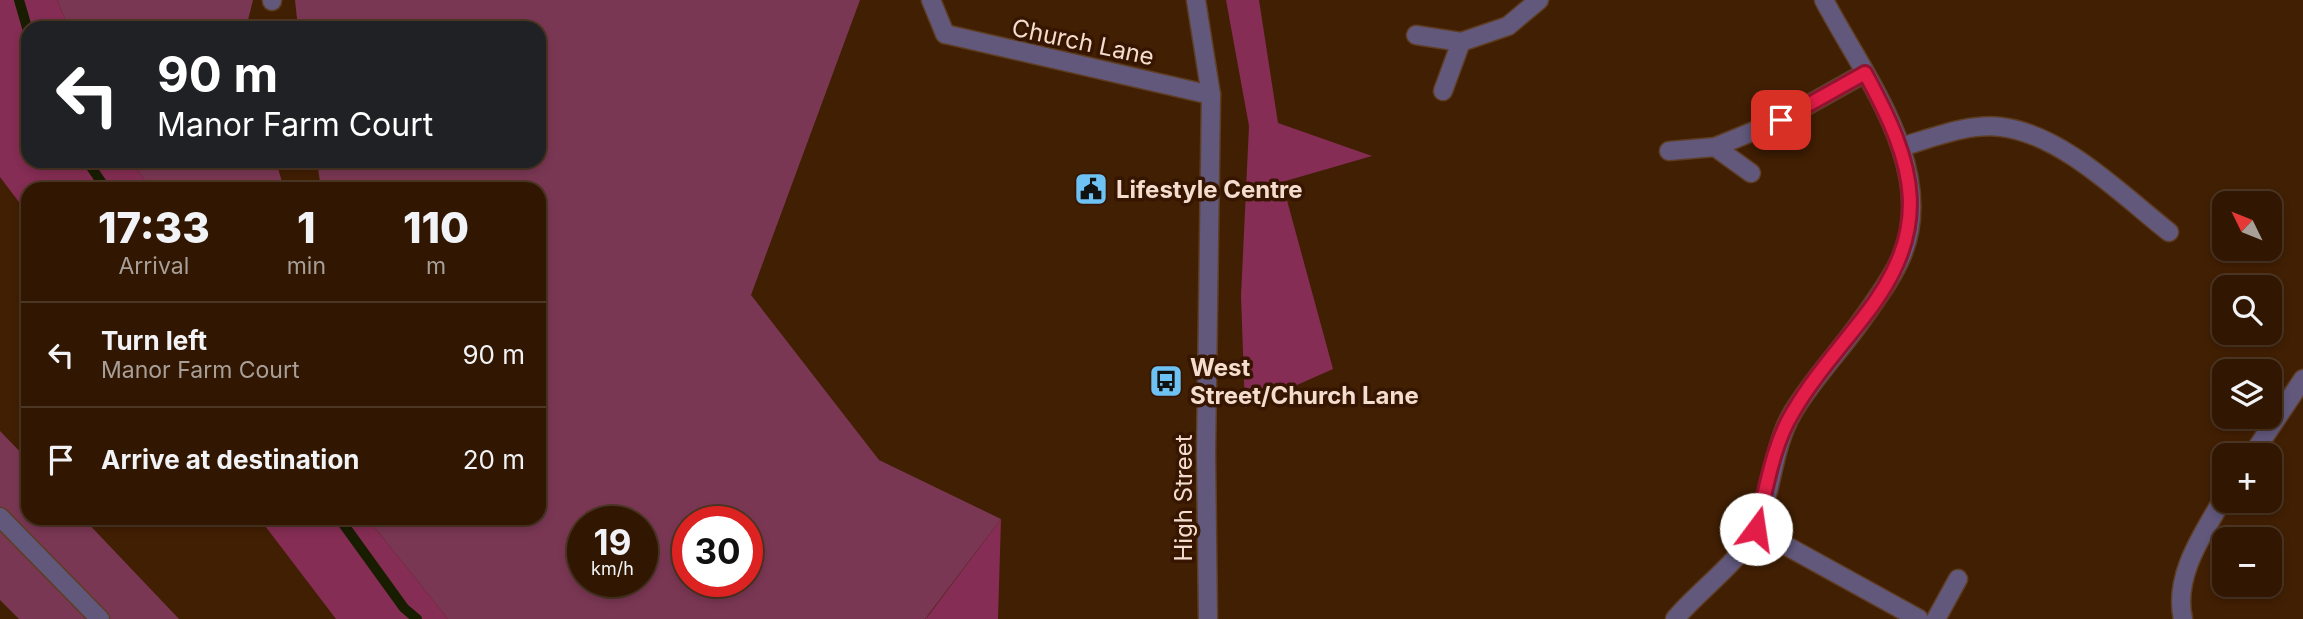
<!DOCTYPE html>
<html lang="en">
<head>
<meta charset="utf-8">
<style>
	body { margin:0; font-family:Inter,sans-serif; background:#39200c; color:#f1f3f6; height:100vh; display:flex; flex-direction:column; font-size:26px; white-space:nowrap }
	* { box-sizing:border-box; margin:0 }
	p { font-size:23px; color:#a89f99 }
	.icon { flex:none; width:38px; height:38px; fill:none; stroke:currentColor; stroke-width:2; stroke-linecap:round; stroke-linejoin:round }
	.map { position:relative; flex:1; overflow:hidden }
	.side { position:absolute; left:21px; top:182px; width:525px; height:343px; display:flex; flex-direction:column; background:#311702; border-radius:21px; box-shadow:0 4px 10px #0003,0 0 0 2px #4c3624 }
	.side>* { flex:none }
	.banner { position:absolute; left:21px; top:21px; width:525px; height:147px; border-radius:21px; box-shadow:0 4px 10px #0003,0 0 0 2px #4c3624; background:#202124; color:#fff; overflow:hidden }
	.needle { width:46px; rotate:313deg }
	.buttons { position:absolute; left:2212px; top:191px; display:grid; gap:14px }
	.buttons a { display:grid; place-items:center; width:70px; height:70px; border-radius:14px; background:#311702; box-shadow:0 4px 10px #0003,0 0 0 2px #4c3624; font-size:35px }
	.speed { position:absolute; left:567px; top:506px; display:flex; gap:14px; font-size:35px; font-weight:700; text-align:center }
	.speed>* { display:grid; place-content:center; width:91px; height:91px; border-radius:50%; background:#311702; box-shadow:0 4px 10px #0003,0 0 0 2px #4c3624; line-height:1 }
	.speed small { font-size:18px; font-weight:400 }
	.speed .limit { border:10px solid #d22; background:#fff; color:#111 }
	.pin { position:absolute; display:grid; place-items:center; width:60px; height:60px; color:#fff; margin:-30px; border-radius:14px; box-shadow:0 4px 10px #0006 }
	.me { position:absolute; width:77px; margin:-38px; rotate:14deg; stroke-linejoin:round; filter:drop-shadow(0 0 5px #0008) }
	.turn { display:flex; align-items:center; gap:24px; height:147px; padding:0 21px; font-size:32px }
	.turn .icon { width:91px; height:91px; stroke-width:2.5 }
	.turn b { display:block; font-size:49px; line-height:60px }
	.eta { display:flex; justify-content:space-evenly; align-items:center; height:119px; text-align:center }
	.eta b { font-size:42px; font-weight:800; line-height:49px }
	ul { padding:0; list-style:none }
	li { display:flex; align-items:center; gap:21px; height:105px; padding:0 21px; border-top:2px solid #4c3624 }
	li div { flex:1 }
	li b { display:block; font-size:26px }
	li em { font-style:normal }
	.map>svg:first-child { display:block }
	.green { fill:#7a3753; fill-rule:evenodd }
	.forest { fill:#852d54 }
	.lines { fill:none; stroke-linecap:round; stroke-linejoin:round }
	.stream { stroke:#191d00; stroke-width:10 }
	.service-casing { stroke:#5e3d23; stroke-width:21 }
	.minor-casing { stroke:#5e3d23; stroke-width:21 }
	.tertiary-casing { stroke:#5e3d23; stroke-width:21 }
	.service { stroke:#61587c; stroke-width:18 }
	.minor { stroke:#61587c; stroke-width:18 }
	.tertiary { stroke:#61587c; stroke-width:18 }
	.route-casing { stroke:#92132f; stroke-width:18 }
	.route { stroke:#e11d48; stroke-width:12 }
	.labels { text-anchor:middle; dominant-baseline:central; stroke-width:7; stroke-linejoin:round; paint-order:stroke }
	.street-label { font-size:24px; fill:#f4ddce; stroke:#361600 }
	.poi-label { font-size:24px; font-weight:bold; fill:#f4ddce; stroke:#361600; text-anchor:start }
</style>
</head>
<body>
<div class="map">
<svg width="2303" height="619" viewBox="0 0 2303 619">
	<rect width="100%" height="100%" fill="#411f03"/>
	<!-- green -->
	<g class="green">
		<polygon points="57,0 253,0 246,28 69,28"/>
		<path d="M295 0H860L751 295 879 460 1001 519 925 619H448L367 518H539V189H321L317 161H539V28H298ZM583 522H642V581H583ZM688 522H747V581H688Z"/>
		<polygon points="131,161 276,161 284,189 151,189"/>
		<polygon points="0,431 28,460 28,518 83,518 179,619 19,619 0,600"/>
	</g>
	<!-- forest -->
	<g class="forest">
		<polygon points="0,0 57,0 69,28 28,28 28,161 131,161 151,189 28,189 28,214 0,177"/>
		<polygon points="1226,0 1259,0 1278,123 1372,156 1282,182 1333,369 1245,408 1241,296 1249,126"/>
		<polygon points="259,518 367,518 448,619 336,619"/>
		<polygon points="1001,519 998,619 925,619 928,616"/>
	</g>
	<g class="lines">
		<!-- stream -->
		<g class="stream">
			<polyline points="19,0 28,31"/>
			<polyline points="87,161 106,189"/>
			<polyline points="339,518 404,608 417,619"/>
		</g>
		<defs>
			<g id="service">
				<polyline points="931,0 945,34"/>
				<polyline points="272,1 272,0"/>
			</g>
			<g id="minor">
				<polyline points="945,34 1211,95"/>
				<polyline points="1416,35 1461,42 1508,26 1539,0"/>
				<polyline points="1443,91 1461,42"/>
				<polyline points="1715,147 1751,173"/>
				<path d="M1901 147C1932 138 1968 123 2001 127 2062 134 2122 195 2169 232"/>
				<polyline points="1669,151 1715,147 1781,120 1865,73"/>
				<polyline points="2252,455 2303,379"/>
				<polyline points="0,517 100,619"/>
				<polyline points="1756,529 1919,619"/>
				<path d="M1675 619C1698 591 1741 561 1756 529 1772 494 1772 447 1793 412 1814 377 1843 348 1866 314 1878 297 1894 275 1902 255 1938 168 1862 73 1824 0"/>
				<polyline points="1936,619 1958,579"/>
				<path d="M2183 619C2173 575 2204 533 2224 497"/>
			</g>
			<polyline id="tertiary" points="1196,0 1211,95 1206,454 1208,619"/>
		</defs>
		<!-- service casing -->
		<use href="#service" class="service-casing"/>
		<!-- minor casing -->
		<use href="#minor" class="minor-casing"/>
		<!-- tertiary casing -->
		<use href="#tertiary" class="tertiary-casing"/>
		<!-- service -->
		<use href="#service" class="service"/>
		<!-- minor -->
		<use href="#minor" class="minor"/>
		<!-- tertiary -->
		<use href="#tertiary" class="tertiary"/>
	</g>
	<g class="lines">
		<defs>
			<path id="route" d="M1756 529C1766 492 1772 446 1793 412 1813 378 1839 349 1863 318 1934 228 1916 166 1865 73L1781 120"/>
		</defs>
		<!-- route casing -->
		<use href="#route" class="route-casing"/>
		<!-- route -->
		<use href="#route" class="route"/>
	</g>
	<!-- icons -->
	<defs>
		<symbol id="civic-square" viewBox="-11 -11 22 22"><rect x="-9" y="-9" width="18" height="18" rx="4" fill="#6ec2f3" stroke="#361600"/><path d="M-.6-6.5H3V-4.5H.6V-3L4-1V1h2V6H-6V1h2V-1L-.6-3ZM-1.2 2.5V6h2.4V2.5Z" fill="#111"/></symbol>
		<symbol id="bus-square" viewBox="-11 -11 22 22"><rect x="-9" y="-9" width="18" height="18" rx="4" fill="#6ec2f3" stroke="#361600"/><path d="M-5-6H5V4H4V6H2V4H-2V6H-4V4H-5ZM-3.5-4V0h7V-4ZM-3.5 1.2v1.5H-2V1.2ZM2 1.2v1.5H3.5V1.2Z" fill="#111"/></symbol>
	</defs>
	<g fill-rule="evenodd">
		<use href="#civic-square" x="1072" y="170" width="38" height="38"/>
		<use href="#bus-square" x="1147" y="362" width="38" height="38"/>
	</g>
	<g class="labels">
		<!-- street labels -->
		<g class="street-label">
			<text transform="translate(1083 42) rotate(12)">Church Lane</text>
			<text transform="translate(1183 498) rotate(-90)">High Street</text>
		</g>
		<!-- poi labels -->
		<g class="poi-label">
			<text x="1116" y="189">Lifestyle Centre</text>
			<text x="1190" y="367">West<tspan x="1190" dy="28">Street/Church Lane</tspan></text>
		</g>
	</g>
</svg>
<div class="buttons">
<a><svg class="needle" viewBox="-14 -14 28 28"><path d="M0-13l5 13h-10z" fill="#e53935"/><path d="M0 13l5-13h-10z" fill="#a89f99"/></svg></a>
<a><svg class="icon" aria-label="search" viewBox="0 0 24 24"><circle cx="10" cy="10" r="6"/><path d="M15 15l6 6"/></svg></a>
<a><svg class="icon" aria-label="layers" viewBox="0 0 24 24"><path d="M12 4l9 5-9 5-9-5zM3 14l9 5 9-5"/></svg></a>
<a>+</a>
<a>−</a>
</div>
<div class="speed"><div>19<small>km/h</small></div><div class="limit">30</div></div>
<div class="pin" style="left:1781px;top:120px;background:#d93025"><svg class="icon" aria-label="arrive" viewBox="0 0 24 24"><path d="M6 21V4h12l-3 4 3 4H6"/></svg></div>
<svg class="me" style="left:1756px;top:529px" viewBox="-20 -20 40 40"><circle r="19" fill="#fff"/><path d="M0-13L10 11 0 6-10 11z" fill="#e11d48"/></svg>
<div class="banner">
<div class="turn"><svg class="icon" aria-label="left" viewBox="0 0 24 24"><path d="M17 20v-9H6M10 6l-5 5 5 5"/></svg><div><b>90 m</b>Manor Farm Court</div></div>
</div>
<section class="side">
<div class="eta">
<div><b>17:33</b><p>Arrival</p></div>
<div><b>1</b><p>min</p></div>
<div><b>110</b><p>m</p></div>
</div>
<ul>
<li><svg class="icon" aria-label="left" viewBox="0 0 24 24"><path d="M17 20v-9H6M10 6l-5 5 5 5"/></svg><div><b>Turn left</b><p>Manor Farm Court</p></div><em>90 m</em></li>
<li><svg class="icon" aria-label="arrive" viewBox="0 0 24 24"><path d="M6 21V4h12l-3 4 3 4H6"/></svg><div><b>Arrive at destination</b></div><em>20 m</em></li>
</ul>
</section>
</div>
</body>
</html>
